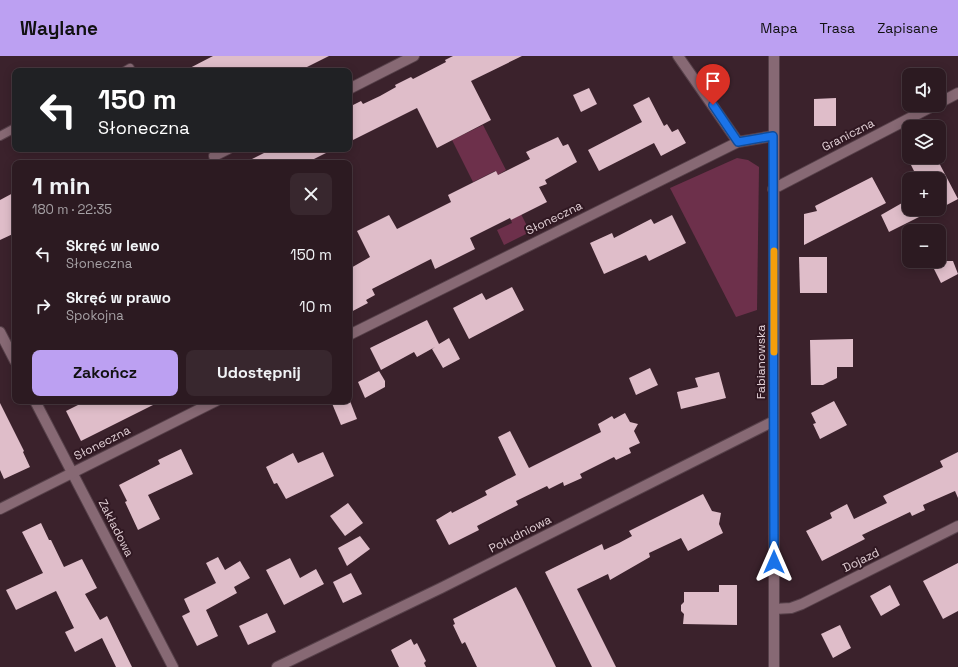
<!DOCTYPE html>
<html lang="pl">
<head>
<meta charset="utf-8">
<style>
	body { margin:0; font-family:"Space Grotesk",sans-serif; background:#38272e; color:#f1f3f6; height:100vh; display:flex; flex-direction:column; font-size:15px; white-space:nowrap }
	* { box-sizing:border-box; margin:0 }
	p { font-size:13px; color:#a6a1a5 }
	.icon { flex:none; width:22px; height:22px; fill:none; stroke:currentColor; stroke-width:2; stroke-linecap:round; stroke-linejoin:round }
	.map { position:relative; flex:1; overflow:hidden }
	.drawer { position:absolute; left:12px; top:104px; width:340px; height:244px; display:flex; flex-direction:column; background:#2c1a21; border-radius:8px; box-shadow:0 2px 10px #0003,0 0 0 1px #48383f }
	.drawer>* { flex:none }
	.hud { position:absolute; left:12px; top:12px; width:340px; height:84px; border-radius:8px; box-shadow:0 2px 10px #0003,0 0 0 1px #48383f; background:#202124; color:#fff; overflow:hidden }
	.buttons { position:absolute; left:902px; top:12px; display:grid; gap:8px }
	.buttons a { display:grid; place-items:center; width:44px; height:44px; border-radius:8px; background:#2c1a21; box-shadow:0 2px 10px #0003,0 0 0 1px #48383f; font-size:20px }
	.pin { position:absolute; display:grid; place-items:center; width:34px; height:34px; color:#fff; margin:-41px -17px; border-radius:50% 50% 50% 0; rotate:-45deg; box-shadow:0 0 4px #0007 }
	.pin .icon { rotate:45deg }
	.me { position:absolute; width:44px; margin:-22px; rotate:0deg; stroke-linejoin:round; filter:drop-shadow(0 0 3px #0008) }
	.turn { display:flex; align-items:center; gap:14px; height:84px; padding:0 20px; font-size:18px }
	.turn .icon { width:52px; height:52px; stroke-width:2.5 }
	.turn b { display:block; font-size:28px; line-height:34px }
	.round { display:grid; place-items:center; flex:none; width:42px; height:42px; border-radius:8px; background:#38272e }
	.overview { display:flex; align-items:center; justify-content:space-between; height:68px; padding:0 20px }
	h1 { font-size:24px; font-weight:600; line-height:30px }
	.cta { display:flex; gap:8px; margin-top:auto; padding:8px 20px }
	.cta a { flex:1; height:46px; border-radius:8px; background:#bca0f2; color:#111; font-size:16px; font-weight:600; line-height:46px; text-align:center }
	.cta a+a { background:#38272e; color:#f1f3f6 }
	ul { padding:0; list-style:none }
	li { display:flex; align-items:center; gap:12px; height:52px; padding:0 20px }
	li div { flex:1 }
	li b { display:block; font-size:15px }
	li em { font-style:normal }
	header { display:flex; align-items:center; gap:24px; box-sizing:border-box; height:56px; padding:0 20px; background:#bca0f2; color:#111 }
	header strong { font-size:19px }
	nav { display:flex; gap:22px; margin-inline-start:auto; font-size:14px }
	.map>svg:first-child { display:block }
	.green { fill:#6d304b }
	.building { fill:#dfbdc9 }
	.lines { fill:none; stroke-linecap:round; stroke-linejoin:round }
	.lane-casing { stroke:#57414a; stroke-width:10 }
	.street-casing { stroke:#57414a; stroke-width:12 }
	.secondary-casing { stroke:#57414a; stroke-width:12 }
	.lane { stroke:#876974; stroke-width:8 }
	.street { stroke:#876974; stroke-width:10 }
	.secondary { stroke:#876974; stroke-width:10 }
	.route-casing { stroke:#114b97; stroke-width:10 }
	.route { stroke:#1a73e8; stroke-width:7 }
	.slow { stroke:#f59e0b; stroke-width:7 }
	.labels { text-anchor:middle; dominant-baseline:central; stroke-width:4; stroke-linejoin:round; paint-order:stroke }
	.street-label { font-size:12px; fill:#e1cfd5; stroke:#301822 }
</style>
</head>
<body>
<header>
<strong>Waylane</strong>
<nav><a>Mapa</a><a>Trasa</a><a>Zapisane</a></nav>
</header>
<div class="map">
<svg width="958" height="611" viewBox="0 0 958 611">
	<rect width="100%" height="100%" fill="#3b222c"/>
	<!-- green -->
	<g class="green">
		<polygon points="483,69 506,114 498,119 495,115 473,126 452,84"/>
		<polygon points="737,102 748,104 759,111 757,254 736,261 670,132"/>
		<polygon points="521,158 530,176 504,189 497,174 512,167 511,164"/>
	</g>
	<!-- building -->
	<g class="building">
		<polygon points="213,0 329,0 299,15 184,15"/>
		<polygon points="453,0 522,0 471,25 491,64 437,92 417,52 349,86 349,51 361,45 363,48 380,40 396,31 395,29 411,21 413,23 446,6 445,4"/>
		<polygon points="589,32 597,48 581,56 573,39"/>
		<polygon points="649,41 664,70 667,68 672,76 678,73 686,87 661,100 654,87 599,115 588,94 642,66 633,49"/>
		<polygon points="836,42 836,70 814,70 814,43"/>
		<polygon points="558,81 563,90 568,88 577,106 545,124 547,128 539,131 547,146 511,164 510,162 470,182 475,193 435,213 431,203 372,233 375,239 366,244 368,247 349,257 349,213 370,201 357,175 389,159 397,173 451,146 448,139 496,115 498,119 530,103 526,96"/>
		<polygon points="272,93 334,93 306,107 244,107"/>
		<polygon points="907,101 936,101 958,143 939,153 939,123 918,123"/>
		<polygon points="872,121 886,147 804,189 804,158 817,155 815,150"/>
		<polygon points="15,136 15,177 0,184 0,144"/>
		<polygon points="909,143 909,153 935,153 889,176 881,159"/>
		<polygon points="672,159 686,187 649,205 646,199 604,218 590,187 612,177 614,182 651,163 654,168"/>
		<polygon points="799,201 827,201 827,237 800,237"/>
		<polygon points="930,205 953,205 958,218 941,227"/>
		<polygon points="512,231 524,254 469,283 453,252 482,237 486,244"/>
		<polygon points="427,264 439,288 449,282 460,303 443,312 432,293 435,291 417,301 414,296 381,314 370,292"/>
		<polygon points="853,283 853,311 837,311 837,322 823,329 811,329 810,284"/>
		<polygon points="650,312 658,329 636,339 629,322"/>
		<polygon points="379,315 385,325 385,331 365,342 358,326"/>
		<polygon points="719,316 726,342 681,353 677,336 698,331 695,322"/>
		<polygon points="86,345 161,345 81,385 66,355"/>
		<polygon points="331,345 350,345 357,363 341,369"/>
		<polygon points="834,345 847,369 820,383 813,368 816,367 811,357"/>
		<polygon points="0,347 24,395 23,396 30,411 4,423 0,414"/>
		<polygon points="625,357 630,366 638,368 634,375 640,387 629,392 631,397 616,404 614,401 580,418 582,422 564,430 563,426 549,433 547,430 516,445 518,449 477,470 479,474 449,489 436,464 451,455 452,457 487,439 485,435 516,419 498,381 510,375 529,412 601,376 598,368 612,360 614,363"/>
		<polygon points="181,393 193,418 148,439 160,463 138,474 125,446 127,445 119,429 160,408 158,404"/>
		<polygon points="323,396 334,420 286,443 277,427 274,428 266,411 293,397 298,407"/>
		<polygon points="958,396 958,442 955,435 923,449 925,454 912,460 910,456 862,479 865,483 822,505 806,475 832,462 830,457 847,448 854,463 887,447 883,440 943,411 940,405"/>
		<polygon points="703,438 712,455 721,457 719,468 723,477 688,495 681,482 649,497 650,501 610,524 608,518 577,533 616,611 592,611 545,516 602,488 604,494 619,487 632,480 629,475"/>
		<polygon points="348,447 363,467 345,480 330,460"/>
		<polygon points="41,467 49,484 51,484 64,511 82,503 97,532 85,538 100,564 107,560 132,611 116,611 102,582 75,596 65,576 74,572 56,535 16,554 6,534 43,517 22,476"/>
		<polygon points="360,480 370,493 347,510 338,492"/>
		<polygon points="218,501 225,514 240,505 250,522 234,531 237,537 206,554 218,580 197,590 182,560 190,556 184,543 216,527 206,507"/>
		<polygon points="290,502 300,522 316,513 324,528 284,549 266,514"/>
		<polygon points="958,507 958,555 943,563 923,525"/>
		<polygon points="351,517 362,538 343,547 333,526"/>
		<polygon points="719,529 737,529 737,569 683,568 684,558 681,555 681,549 684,546 684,536 719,536"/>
		<polygon points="890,529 900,549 881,560 870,540"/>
		<polygon points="516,531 521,540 556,611 477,611 465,586 462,588 453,569 455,568 453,563"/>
		<polygon points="267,557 276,576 248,589 239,570"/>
		<polygon points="840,569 851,592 833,602 821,578"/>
		<polygon points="411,583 414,589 417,587 426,605 424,607 426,611 399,611 391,594"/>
	</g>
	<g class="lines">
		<defs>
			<g id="lane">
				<polyline points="125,15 130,12"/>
				<polyline points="0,80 15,72"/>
			</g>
			<g id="street">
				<polyline points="678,0 738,86"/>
				<polyline points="349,33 414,0"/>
				<polyline points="939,47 958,37"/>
				<polyline points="214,100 228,93"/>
				<polyline points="773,133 935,49"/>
				<polyline points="0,276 15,305"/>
				<polyline points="349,279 738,86 773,80"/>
				<polyline points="35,345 173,611"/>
				<polyline points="0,453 216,345"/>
				<polyline points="774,553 791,552 802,548 958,470"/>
				<polyline points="277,611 441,532 774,365"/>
			</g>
			<polyline id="secondary" points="774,611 774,0"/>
		</defs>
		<!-- lane casing -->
		<use href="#lane" class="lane-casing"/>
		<!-- street casing -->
		<use href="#street" class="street-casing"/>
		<!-- secondary casing -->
		<use href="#secondary" class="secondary-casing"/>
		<!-- lane -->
		<use href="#lane" class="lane"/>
		<!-- street -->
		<use href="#street" class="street"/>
		<!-- secondary -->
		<use href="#secondary" class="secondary"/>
	</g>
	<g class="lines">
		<defs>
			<polyline id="route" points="713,49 738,86 773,80 774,506"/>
		</defs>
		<!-- route casing -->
		<use href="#route" class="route-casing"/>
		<!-- route -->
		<use href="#route" class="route"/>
		<!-- slow -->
		<polyline class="slow" points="774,195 774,296"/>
	</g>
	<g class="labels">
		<!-- street labels -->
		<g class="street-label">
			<text transform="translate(848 79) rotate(-27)">Graniczna</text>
			<text transform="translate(554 162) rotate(-26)">Słoneczna</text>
			<text transform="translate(761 306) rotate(-90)">Fabianowska</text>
			<text transform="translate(102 387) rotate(-27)">Słoneczna</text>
			<text transform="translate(116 472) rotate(63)">Zakładowa</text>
			<text transform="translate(520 478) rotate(-27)">Południowa</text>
			<text transform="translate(861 504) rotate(-26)">Dojazd</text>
		</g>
	</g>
</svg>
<div class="buttons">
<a><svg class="icon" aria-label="sound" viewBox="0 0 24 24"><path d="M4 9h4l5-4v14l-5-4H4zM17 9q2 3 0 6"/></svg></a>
<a><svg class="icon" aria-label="layers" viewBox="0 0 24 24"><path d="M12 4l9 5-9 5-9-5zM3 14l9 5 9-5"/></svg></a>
<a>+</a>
<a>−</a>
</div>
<div class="pin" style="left:713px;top:49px;background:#d93025"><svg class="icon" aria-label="arrive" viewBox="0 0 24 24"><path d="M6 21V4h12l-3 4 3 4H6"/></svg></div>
<svg class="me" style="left:774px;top:506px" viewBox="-20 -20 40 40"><path d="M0-17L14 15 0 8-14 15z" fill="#1a73e8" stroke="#fff" stroke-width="4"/></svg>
<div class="hud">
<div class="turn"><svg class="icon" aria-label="left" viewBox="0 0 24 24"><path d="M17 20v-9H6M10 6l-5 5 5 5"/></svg><div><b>150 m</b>Słoneczna</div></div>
</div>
<section class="drawer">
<div class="overview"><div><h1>1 min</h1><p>180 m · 22:35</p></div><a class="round"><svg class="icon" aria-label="close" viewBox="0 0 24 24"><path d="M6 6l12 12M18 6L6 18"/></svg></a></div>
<ul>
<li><svg class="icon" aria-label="left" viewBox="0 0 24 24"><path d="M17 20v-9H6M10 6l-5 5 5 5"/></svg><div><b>Skręć w lewo</b><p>Słoneczna</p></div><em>150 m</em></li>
<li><svg class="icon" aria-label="right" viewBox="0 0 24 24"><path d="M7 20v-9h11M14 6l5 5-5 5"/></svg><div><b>Skręć w prawo</b><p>Spokojna</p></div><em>10 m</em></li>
</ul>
<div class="cta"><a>Zakończ</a><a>Udostępnij</a></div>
</section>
</div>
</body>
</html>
